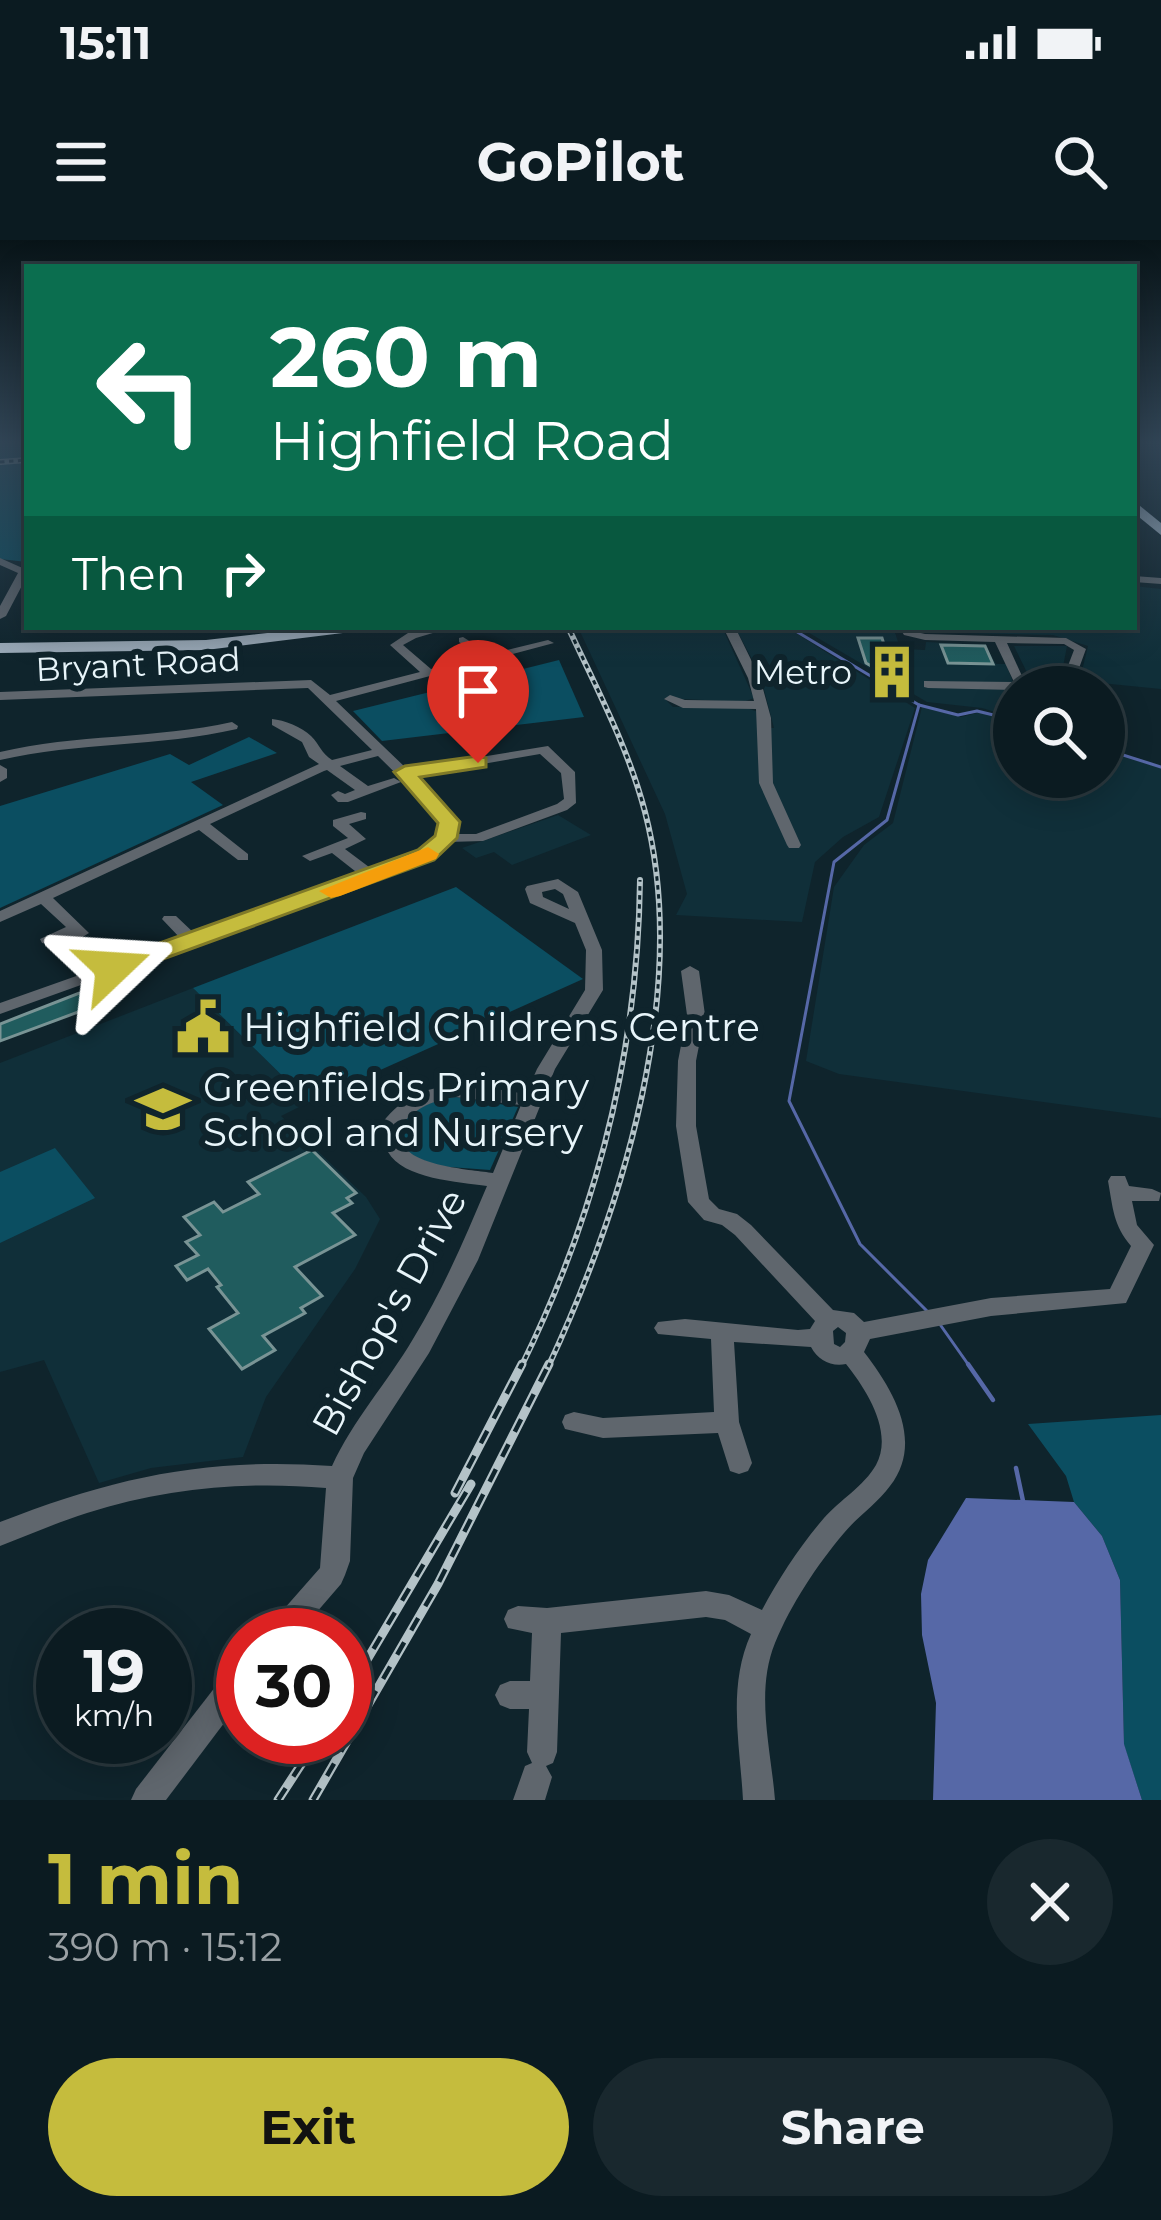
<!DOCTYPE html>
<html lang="en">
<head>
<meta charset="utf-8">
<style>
	body { margin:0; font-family:Montserrat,sans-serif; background:#19282e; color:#f1f3f6; height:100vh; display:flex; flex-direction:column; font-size:45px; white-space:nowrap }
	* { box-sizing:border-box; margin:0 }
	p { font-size:39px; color:#9aa1a5 }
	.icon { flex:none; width:66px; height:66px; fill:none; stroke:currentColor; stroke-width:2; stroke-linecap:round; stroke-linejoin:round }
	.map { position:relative; height:1560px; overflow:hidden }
	.details { display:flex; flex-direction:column; background:#0b1b21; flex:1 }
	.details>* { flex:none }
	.hud { position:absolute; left:24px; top:24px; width:1113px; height:366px; border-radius:0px; box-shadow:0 6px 30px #0003,0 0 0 3px #2b393f; background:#0b6e4f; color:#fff; overflow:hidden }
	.buttons { position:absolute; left:993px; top:426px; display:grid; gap:24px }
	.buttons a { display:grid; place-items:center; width:132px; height:132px; border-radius:50%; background:#0b1b21; box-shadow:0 6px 30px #0003,0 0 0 3px #2b393f; font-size:60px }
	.speed { position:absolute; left:36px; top:1368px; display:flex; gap:24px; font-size:60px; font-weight:700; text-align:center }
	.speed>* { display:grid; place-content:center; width:156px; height:156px; border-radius:50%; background:#0b1b21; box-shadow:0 6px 30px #0003,0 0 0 3px #2b393f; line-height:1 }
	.speed small { font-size:30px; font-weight:400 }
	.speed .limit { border:18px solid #d22; background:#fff; color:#111 }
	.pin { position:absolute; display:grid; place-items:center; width:102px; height:102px; color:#fff; margin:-123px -51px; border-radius:50% 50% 50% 0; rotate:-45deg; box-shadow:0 0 12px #0007 }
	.pin .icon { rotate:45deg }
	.me { position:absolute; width:132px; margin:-66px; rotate:70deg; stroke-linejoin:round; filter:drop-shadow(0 0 9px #0008) }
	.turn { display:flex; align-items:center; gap:42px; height:252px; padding:0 48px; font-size:54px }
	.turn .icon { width:156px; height:156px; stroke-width:2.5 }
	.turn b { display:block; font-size:84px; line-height:102px }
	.then { display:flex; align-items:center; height:114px; padding:0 48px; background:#0003; gap:24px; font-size:45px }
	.round { display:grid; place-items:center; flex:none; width:126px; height:126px; border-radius:63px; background:#19282e }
	.headline { display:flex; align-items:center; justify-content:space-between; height:204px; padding:0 48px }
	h1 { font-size:72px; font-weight:700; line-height:90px; color:#c5bc3d }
	.primary-button { display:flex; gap:24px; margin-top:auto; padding:24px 48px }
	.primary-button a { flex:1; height:138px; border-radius:72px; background:#c5bc3d; color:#111; font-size:48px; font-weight:700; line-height:138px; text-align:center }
	.primary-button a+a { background:#19282e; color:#f1f3f6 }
	.status { display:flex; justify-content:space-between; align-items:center; height:84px; padding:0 60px; background:#0b1b21; direction:ltr }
	.status svg { height:33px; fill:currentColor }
	header { display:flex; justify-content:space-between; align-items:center; height:156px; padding:0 48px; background:#0b1b21; font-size:54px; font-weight:700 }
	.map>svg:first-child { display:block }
	.built { fill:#102f39 }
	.green { fill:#0b4e61 }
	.water { fill:#5668a7 }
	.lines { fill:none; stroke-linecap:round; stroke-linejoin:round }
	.stream-far1 { stroke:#5668a7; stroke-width:3 }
	.stream { stroke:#5668a7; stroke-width:4.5 }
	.building { fill:#205c5e; stroke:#799495; stroke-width:3 }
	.minor { fill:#5f666d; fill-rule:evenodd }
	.major { fill:#9dacba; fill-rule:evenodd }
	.highway { fill:#b6c7d8; fill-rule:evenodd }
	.rail-far1-casing { stroke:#b4c3c8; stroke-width:6 }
	.rail-casing { stroke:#b4c3c8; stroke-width:9 }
	.rail-far1 { stroke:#0f242c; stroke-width:3; stroke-dasharray:4.5; stroke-linecap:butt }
	.rail { stroke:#0f242c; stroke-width:4.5; stroke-dasharray:14; stroke-linecap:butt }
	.route { fill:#c5bc3d; stroke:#807a28; stroke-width:3 }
	.slow { fill:#f59e0b }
	.labels { text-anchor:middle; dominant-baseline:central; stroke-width:12; stroke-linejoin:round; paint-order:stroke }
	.far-street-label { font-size:33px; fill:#e8f5fa; stroke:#0f242c }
	.far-poi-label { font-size:33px; fill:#e8f5fa; stroke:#0f242c; text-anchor:end }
	.poi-label { font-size:39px; fill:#e8f5fa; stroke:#0f242c; text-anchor:start }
	.street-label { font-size:39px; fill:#e8f5fa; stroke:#0f242c }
</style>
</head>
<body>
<div class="status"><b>15:11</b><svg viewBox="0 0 49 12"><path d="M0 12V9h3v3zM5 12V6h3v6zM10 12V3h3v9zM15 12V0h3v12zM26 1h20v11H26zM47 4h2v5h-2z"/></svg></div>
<header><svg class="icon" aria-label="menu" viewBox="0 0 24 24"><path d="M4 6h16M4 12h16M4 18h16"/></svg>GoPilot<svg class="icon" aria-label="search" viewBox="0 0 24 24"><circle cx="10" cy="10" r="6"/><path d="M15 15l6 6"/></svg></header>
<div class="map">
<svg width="1161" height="1560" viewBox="0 0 1161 1560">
	<rect width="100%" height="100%" fill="#0f242c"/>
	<!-- built -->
	<g class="built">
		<polygon points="1134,346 1161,349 1161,449 1080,441 1078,447 1034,447 1014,406 1067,406 1062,432 1081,435 1088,406 1053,395 925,392 916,387 1134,387"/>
		<polygon points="578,387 722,387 754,458 743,462 664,458 673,467 744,467 758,472 762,488 774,488 760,434 735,387 786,387 915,468 879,577 843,597 815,622 802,682 676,675 687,654 665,574"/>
		<polygon points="799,387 893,387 906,425 904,409 925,410 926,402 985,405 996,424 1006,424 1015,447 1014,478 982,468 927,462"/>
		<polygon points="922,467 961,477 981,472 1014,482 1014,537 1104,537 1104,511 1161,528 1161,878 839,834 806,821 834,647 864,605 893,583"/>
		<polygon points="558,575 591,595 512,625 494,612 476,618 462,608"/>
		<polygon points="193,748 309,862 281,876 366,957 380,979 355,1029 266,1157 243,1217 151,1228 99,1243 44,1120 0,1132 0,823"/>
	</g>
	<!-- green -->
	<g class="green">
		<polygon points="0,204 27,204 27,322 0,319"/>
		<polygon points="559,420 584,477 382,501 353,471"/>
		<polygon points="249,497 277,513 191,542 223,565 0,668 0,566 170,514 189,525"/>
		<polygon points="456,647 583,739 309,862 193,748"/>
		<polygon points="443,855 518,867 490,930 436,926 405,912 396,890 400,880"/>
		<polygon points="55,908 95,958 0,1003 0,932"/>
		<polygon points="1161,1175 1161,1560 1142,1560 1124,1505 1120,1340 1102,1296 1074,1262 1066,1236 1028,1184"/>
	</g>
	<!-- water -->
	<polygon class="water" points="966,1258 1074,1262 1102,1296 1120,1340 1124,1504 1142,1560 933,1560 936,1463 922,1395 921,1354 928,1320"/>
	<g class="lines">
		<!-- stream-far1 -->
		<g class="stream-far1">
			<polyline points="789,387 919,465 958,475 977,471 1014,480"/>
			<polyline points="919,465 887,580 834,622 789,861 860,1004 928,1072"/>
			<polyline points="1104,509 1161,527"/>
			<polyline points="939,1083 970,1127"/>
		</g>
		<!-- stream -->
		<g class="stream">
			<polyline points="968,1124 993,1160"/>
			<polyline points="1016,1228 1023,1261"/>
		</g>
	</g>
	<!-- building -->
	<g class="building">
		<polygon points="858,398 882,398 895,440 866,423"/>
		<polygon points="941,405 985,406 993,424 948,423"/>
		<polygon points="82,752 93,763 81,771 0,801 0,784"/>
		<polygon points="312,910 356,953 347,958 352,963 333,973 355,995 295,1027 322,1056 301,1068 305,1073 263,1096 275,1110 242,1129 209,1089 238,1073 217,1047 221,1045 208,1029 187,1040 176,1026 198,1015 186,1002 200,995 184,977 214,962 223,972 259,954 248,942"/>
	</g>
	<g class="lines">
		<!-- minor -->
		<g class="minor">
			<polygon points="0,318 27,330 27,336 6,376 0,379 0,366 18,333 0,325"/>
			<polygon points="1134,336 1161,338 1161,344 1134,342"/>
			<path d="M432 387H453L416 398 403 405 431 429 479 417 459 402V398L463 397 490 414 548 400 554 403 336 461 407 529 548 506 575 532 576 563 567 570 483 601 448 602 442 611 416 625 0 774V763L181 699 162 679 164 676H176L195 694 360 635 332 613 310 621 302 616 348 598 333 586V580L361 572 366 573V579L349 584 366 599 345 609 373 630C400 621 426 614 442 589L434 571 378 516 340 526 368 546 394 538 401 542 348 562H338L331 555 338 551 345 554 355 550 327 530 324 531 210 584 248 614V620H238L199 590 53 658 89 693 81 698C67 695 56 706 42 703L40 699 66 687 41 664 0 682V671L319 524 309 517 302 502 272 485V479C284 480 302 487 311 496 320 505 321 513 332 520L372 510 308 448 0 460V452L311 440 330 455 420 432 390 405 408 393ZM540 514 561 533 564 559 557 564 476 594H454L456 589 446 566 414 536Z"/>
			<polygon points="723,387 735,387 760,438 771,478 773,543 801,605 799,608 789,608 787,605 759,543 756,469 683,468 664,459 670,455 685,460 754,461 748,438"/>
			<polygon points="899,387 911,387 912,391 925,394 1066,398 1086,409 1078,431 1072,435 1066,431 1074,410 1064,404 1007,403 1027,447 1014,447 1014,450 928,448 924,447 924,441 1014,442 995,402 925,400 904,395"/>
			<path d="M232 482 238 486 237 489C159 507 78 502 0 520V512C76 494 155 499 232 482Z"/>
			<polygon points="0,525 7,529 7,538 0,542"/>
			<path d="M558 639 578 652 602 710 603 750 555 829 478 1020 429 1113 364 1213 353 1238 350 1321 345 1335 341 1344 297 1395H265L269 1386 320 1328 326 1248C245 1241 166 1248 87 1273 58 1282 29 1295 0 1306V1282C115 1237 208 1217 332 1226 353 1180 387 1143 413 1099 443 1050 465 998 487 946 459 942 403 939 388 912 382 903 383 893 382 883 420 833 472 845 526 854L537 829 585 750 586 710 575 683 530 663 525 649 527 646ZM555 649 563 654 569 669 543 657 542 652ZM456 857 521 865 493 933C473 930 413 926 404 905 401 899 403 891 402 884 418 867 433 860 456 857Z"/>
			<path d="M690 726 699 731 705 775 696 821V886L709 959 719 969 737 974 751 985 833 1070 854 1073 864 1082 991 1058 1110 1049 1131 1006C1113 985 1113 968 1108 941L1111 936H1125L1129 946 1152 949 1161 953 1159 961H1132L1137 985 1154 1005 1126 1063 991 1076 870 1099 864 1112C894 1151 924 1202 890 1246 877 1264 858 1276 844 1293 817 1325 791 1364 775 1403 755 1452 771 1509 775 1560H743C740 1504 727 1447 751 1394L725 1380 706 1377 561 1393 557 1512 553 1523 546 1526 552 1537 545 1560H513L525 1526 532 1523 527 1512 529 1469H510L500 1465 495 1455 500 1445 510 1441H530L532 1393 508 1388 504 1379 508 1370 518 1366 547 1368 706 1351 729 1355 762 1370C779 1338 800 1306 824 1278 840 1260 864 1246 876 1225 894 1192 866 1149 846 1124 831 1127 818 1120 811 1107L734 1102 739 1182 752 1223 748 1231 739 1234 730 1231 718 1193 603 1198 565 1189 562 1182 565 1175 574 1172 603 1178 714 1172 711 1099 658 1094 654 1088 658 1082 685 1079 798 1090 810 1089 815 1081 735 995 722 985 704 980 688 962 676 886 678 821 687 775 681 731ZM838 1087 846 1093 845 1102 840 1107 834 1104 833 1091Z"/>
			<polygon points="243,1420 243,1458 166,1560 131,1560 136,1549 233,1424"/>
		</g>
		<!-- major -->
		<polygon class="major" points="321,387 366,387 359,391 206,410 0,413 0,403 206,400"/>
		<!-- highway -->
		<polygon class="highway" points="1134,261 1161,283 1161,295 1134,273"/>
		<defs>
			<g id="rail-far1">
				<polyline points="0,222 27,220"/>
				<path d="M521 1127C597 973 638 812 640 640"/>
				<path d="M548 1127C623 967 691 749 645 572 628 507 596 447 568 387"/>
			</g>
			<g id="rail">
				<polyline points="455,1253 522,1124"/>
				<polyline points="345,1457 471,1244"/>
				<polyline points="278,1560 319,1497"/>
				<polyline points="313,1560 438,1344 549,1124"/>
			</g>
		</defs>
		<!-- rail-far1 casing -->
		<use href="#rail-far1" class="rail-far1-casing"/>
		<!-- rail casing -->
		<use href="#rail" class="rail-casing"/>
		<!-- rail-far1 -->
		<use href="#rail-far1" class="rail-far1"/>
		<!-- rail -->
		<use href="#rail" class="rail"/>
	</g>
	<!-- sky -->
	<linearGradient id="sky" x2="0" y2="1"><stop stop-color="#081418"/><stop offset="0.48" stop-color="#314556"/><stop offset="1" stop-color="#314556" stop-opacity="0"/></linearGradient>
	<rect width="1161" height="423" fill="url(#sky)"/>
	<!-- route -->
	<polygon class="route" points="478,516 486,518 486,527 420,537 460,582 457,598 434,620 122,734 104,734 100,728 104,723 418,610 435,596 438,583 394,532 405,526"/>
	<!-- slow -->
	<polygon class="slow" points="428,607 439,614 436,619 340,656 331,658 319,651"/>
	<!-- icons -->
	<defs>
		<symbol id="building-bare" viewBox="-9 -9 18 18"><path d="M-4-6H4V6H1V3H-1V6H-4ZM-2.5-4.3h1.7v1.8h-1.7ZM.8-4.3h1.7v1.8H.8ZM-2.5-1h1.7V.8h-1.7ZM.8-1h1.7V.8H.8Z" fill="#c5bc3d" stroke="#0f242c" stroke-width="2.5" paint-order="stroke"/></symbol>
		<symbol id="civic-bare" viewBox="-9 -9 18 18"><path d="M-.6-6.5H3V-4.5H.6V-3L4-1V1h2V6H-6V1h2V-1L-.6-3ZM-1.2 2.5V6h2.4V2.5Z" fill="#c5bc3d" stroke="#0f242c" stroke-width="2.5" paint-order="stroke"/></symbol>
		<symbol id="school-bare" viewBox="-9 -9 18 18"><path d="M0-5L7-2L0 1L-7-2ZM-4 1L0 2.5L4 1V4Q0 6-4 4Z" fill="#c5bc3d" stroke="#0f242c" stroke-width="2.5" paint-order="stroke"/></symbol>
	</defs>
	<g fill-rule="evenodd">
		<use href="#building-bare" x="854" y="394" width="76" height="76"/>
		<use href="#civic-bare" x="165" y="749" width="76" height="76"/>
		<use href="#school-bare" x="125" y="831" width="76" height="76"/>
	</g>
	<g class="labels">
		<!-- far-street labels -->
		<g class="far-street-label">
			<text transform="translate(138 424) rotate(-3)">Bryant Road</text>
		</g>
		<!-- far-poi labels -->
		<g class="far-poi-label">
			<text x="852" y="432">Metro</text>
		</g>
		<!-- poi labels -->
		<g class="poi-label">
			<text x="243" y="787">Highfield Childrens Centre</text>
			<text x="203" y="847">Greenfields Primary<tspan x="203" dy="45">School and Nursery</tspan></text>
		</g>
		<!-- street labels -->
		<g class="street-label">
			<text transform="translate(389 1072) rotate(-61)">Bishop's Drive</text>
		</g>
	</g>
</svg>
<div class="buttons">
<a><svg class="icon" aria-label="search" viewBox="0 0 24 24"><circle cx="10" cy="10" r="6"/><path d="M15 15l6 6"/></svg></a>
</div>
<div class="speed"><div>19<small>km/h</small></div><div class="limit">30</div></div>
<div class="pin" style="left:478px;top:523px;background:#d93025"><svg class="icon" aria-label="arrive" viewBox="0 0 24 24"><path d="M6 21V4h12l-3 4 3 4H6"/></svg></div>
<svg class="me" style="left:113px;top:728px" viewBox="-20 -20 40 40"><path d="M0-17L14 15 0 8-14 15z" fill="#c5bc3d" stroke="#fff" stroke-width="4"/></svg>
<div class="hud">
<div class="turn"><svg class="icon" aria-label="left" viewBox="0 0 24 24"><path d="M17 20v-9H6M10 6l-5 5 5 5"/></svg><div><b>260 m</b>Highfield Road</div></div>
<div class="then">Then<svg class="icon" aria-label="right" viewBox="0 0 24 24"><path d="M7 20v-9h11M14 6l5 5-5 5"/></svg></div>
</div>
</div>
<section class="details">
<div class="headline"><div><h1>1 min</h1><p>390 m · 15:12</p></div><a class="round"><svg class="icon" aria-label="close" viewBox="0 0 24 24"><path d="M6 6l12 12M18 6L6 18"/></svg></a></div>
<div class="primary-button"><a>Exit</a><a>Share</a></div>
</section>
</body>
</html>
